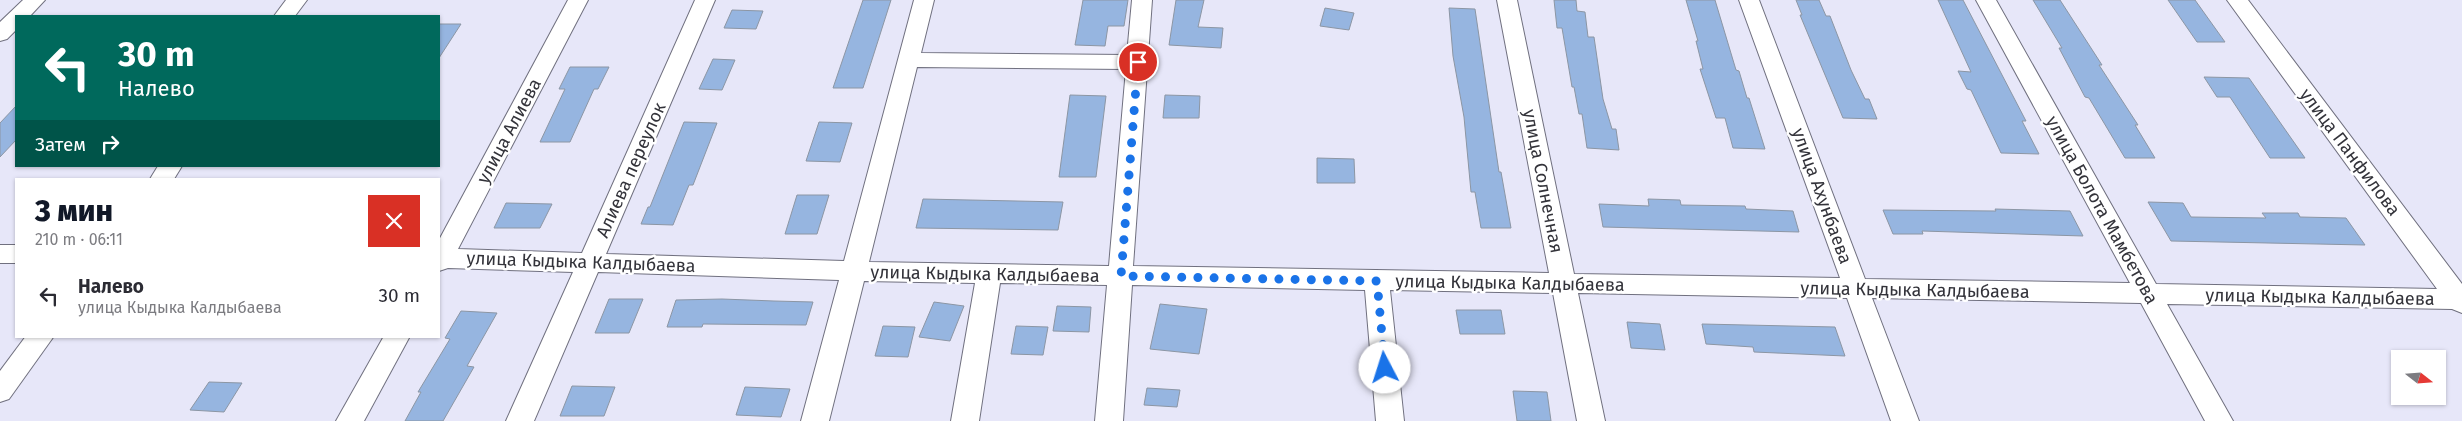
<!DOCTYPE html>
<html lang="ru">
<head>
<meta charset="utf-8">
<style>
	body { margin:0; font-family:"Fira Sans",sans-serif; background:#f2f2f3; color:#2b2b33; height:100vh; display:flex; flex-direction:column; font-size:19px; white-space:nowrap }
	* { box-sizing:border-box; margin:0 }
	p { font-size:16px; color:#7c7c81 }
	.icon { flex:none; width:28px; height:28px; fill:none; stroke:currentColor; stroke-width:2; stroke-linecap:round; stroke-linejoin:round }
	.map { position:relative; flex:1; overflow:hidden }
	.drawer { position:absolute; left:15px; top:178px; width:425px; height:160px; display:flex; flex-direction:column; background:#fff; border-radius:0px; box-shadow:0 1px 4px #0004 }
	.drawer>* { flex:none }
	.banner { position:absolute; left:15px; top:15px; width:425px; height:152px; border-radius:0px; box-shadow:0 1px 4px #0004; background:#00695c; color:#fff; overflow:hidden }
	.needle { width:32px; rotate:107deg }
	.buttons { position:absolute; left:2391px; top:350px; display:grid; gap:10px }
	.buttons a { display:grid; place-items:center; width:55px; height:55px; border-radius:0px; background:#fff; box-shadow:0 1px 4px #0004; font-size:25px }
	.pin { position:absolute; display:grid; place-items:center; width:42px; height:42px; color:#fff; margin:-21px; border:2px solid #fff; border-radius:50%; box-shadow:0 1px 5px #0007 }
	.me { position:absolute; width:55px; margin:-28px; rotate:355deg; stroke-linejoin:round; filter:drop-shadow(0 0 4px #0008) }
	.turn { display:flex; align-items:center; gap:18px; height:105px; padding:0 20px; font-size:22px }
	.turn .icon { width:65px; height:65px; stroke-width:2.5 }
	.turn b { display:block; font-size:35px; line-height:42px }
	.then { display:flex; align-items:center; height:48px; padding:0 20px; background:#0003; gap:10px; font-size:19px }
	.round { display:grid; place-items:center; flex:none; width:52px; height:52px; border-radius:0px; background:#f2f2f3 }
	.overview { display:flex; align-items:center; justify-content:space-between; height:85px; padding:0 20px }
	h1 { font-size:30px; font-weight:800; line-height:38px; color:#111827 }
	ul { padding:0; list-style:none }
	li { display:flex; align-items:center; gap:15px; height:65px; padding:0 20px }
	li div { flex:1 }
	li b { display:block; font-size:19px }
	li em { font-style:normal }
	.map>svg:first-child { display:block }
	.building { fill:#96b5e0; stroke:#8c96a4 }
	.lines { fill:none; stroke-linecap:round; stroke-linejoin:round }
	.minor-casing { stroke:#70707f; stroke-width:2 }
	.minor { fill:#fff; fill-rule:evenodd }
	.route { stroke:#1a73e8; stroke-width:9; stroke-dasharray:0 16.2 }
	.labels { text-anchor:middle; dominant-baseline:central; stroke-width:5; stroke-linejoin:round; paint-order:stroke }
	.street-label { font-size:18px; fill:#33333a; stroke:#fff }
</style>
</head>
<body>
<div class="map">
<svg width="2462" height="421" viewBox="0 0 2462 421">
	<rect width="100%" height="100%" fill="#e7e7f9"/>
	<!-- building -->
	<g class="building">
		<polygon points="863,0 891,0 863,88 833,88"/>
		<polygon points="1083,0 1128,0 1124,26 1108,26 1105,46 1075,45"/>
		<polygon points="1176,0 1204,0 1198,27 1223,28 1221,48 1169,45"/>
		<polygon points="1554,0 1576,0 1577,11 1585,12 1588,37 1594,37 1603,99 1612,129 1616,129 1619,150 1587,148 1582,114 1579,114 1574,87 1572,87 1562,28 1557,28"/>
		<polygon points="1686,0 1715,0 1736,70 1739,71 1747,98 1749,98 1765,149 1733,148 1725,118 1716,118 1700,69 1703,69 1696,41 1698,41"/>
		<polygon points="1796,0 1819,0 1826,16 1830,16 1851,70 1865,99 1869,99 1877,119 1843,118 1800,15 1802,15"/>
		<polygon points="1938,0 1963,0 2026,121 2022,121 2039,154 2001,153 1971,90 1967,89 1958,71 1971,72"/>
		<polygon points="2033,0 2060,0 2102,65 2099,65 2138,125 2135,125 2155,158 2125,158 2089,98 2085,97 2059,48 2062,48"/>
		<polygon points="2168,0 2195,0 2225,42 2197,42"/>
		<polygon points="1325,8 1354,13 1349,30 1320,26"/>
		<polygon points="1449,8 1475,9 1499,172 1501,172 1511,228 1481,228 1475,192 1471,192 1464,117 1453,56"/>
		<polygon points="732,10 763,11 756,29 724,28"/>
		<polygon points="439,24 461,24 439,58"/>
		<polygon points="713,59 735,60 722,90 699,89"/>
		<polygon points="570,67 609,67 598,89 594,89 570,142 540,142 565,89 559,89"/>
		<polygon points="2204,77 2249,78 2305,158 2270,158 2230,97 2217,97"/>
		<polygon points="1070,95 1106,96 1096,177 1059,177"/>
		<polygon points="1165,95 1200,96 1199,118 1163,118"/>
		<polygon points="16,106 16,140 0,157 0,123"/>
		<polygon points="684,122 717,123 693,185 689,185 673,225 641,224 648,207 650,207"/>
		<polygon points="819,122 852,123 840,162 806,161"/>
		<polygon points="1317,158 1354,159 1355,183 1317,183"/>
		<polygon points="797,195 829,195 817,234 785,234"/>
		<polygon points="923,199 1063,202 1058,230 916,228"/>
		<polygon points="1648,199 1680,200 1681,205 1745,206 1746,209 1793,211 1799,232 1603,227 1599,204 1649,206"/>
		<polygon points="2148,202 2183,203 2191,217 2266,218 2262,213 2298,213 2300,217 2346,218 2365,245 2171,241"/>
		<polygon points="506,203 552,204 540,228 494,228"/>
		<polygon points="1995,209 2070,211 2083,236 1922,231 1923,234 1893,234 1883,210 1996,211"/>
		<polygon points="609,299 643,299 629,333 595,333"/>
		<polygon points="722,299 774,301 813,302 806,325 703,324 702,327 667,327 676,300"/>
		<polygon points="934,302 964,306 950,341 919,337"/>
		<polygon points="1160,304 1207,309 1199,354 1150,349"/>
		<polygon points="1057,306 1091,307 1089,332 1053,331"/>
		<polygon points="1456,310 1501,310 1505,334 1460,334"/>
		<polygon points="461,311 497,313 467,366 474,367 443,421 405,421 421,392 418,392 450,339 445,338"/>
		<polygon points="1627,322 1660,324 1665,350 1631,348"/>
		<polygon points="1702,324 1835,327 1845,356 1754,352 1753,347 1706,344"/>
		<polygon points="883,326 915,327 908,357 875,356"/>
		<polygon points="1016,326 1048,327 1043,355 1011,354"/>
		<polygon points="209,382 242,383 224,412 190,410"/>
		<polygon points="572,386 615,387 604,416 560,416"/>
		<polygon points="745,387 790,389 781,417 736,415"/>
		<polygon points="1147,388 1180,390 1177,407 1144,405"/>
		<polygon points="1513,391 1547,392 1551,421 1517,421"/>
	</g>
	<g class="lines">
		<defs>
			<g id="minor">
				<polygon points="23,0 45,0 30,16 16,16 16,30 7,39 0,41 0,22"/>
				<polygon points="286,0 307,0 295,16 274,16"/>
				<path d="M568 0H588L458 249 582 253 695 0H715L606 254 844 261 914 0H934L921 53 1127 55 1132 0H1152L1133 266 1549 273 1497 0H1517L1574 274 1840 278 1739 0H1759L1865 279 2130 283 1976 0H1996L2156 284 2437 289 2227 0H2248L2462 284V313L2452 309 2167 304 2233 421H2205L2141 303 1872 298 1919 421H1891L1847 298 1578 293 1605 421H1577L1553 293 1390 290 1404 421H1376L1365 290 1132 285 1123 421H1095L1107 285 1000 283 979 421H951L975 283 864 281 829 421H801L839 280 598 272 534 421H506L573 272 448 268 439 271V240ZM917 67 1126 69 1109 266 869 262Z"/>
				<polygon points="158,166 182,166 174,179 150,179"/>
				<rect x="0" y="245" width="16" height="18"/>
				<polygon points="26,336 54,336 9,399 0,402 0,371"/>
				<polygon points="384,336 410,336 364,421 336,421"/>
			</g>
		</defs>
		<!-- minor casing -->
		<use href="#minor" class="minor-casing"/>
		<!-- minor -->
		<use href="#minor" class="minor"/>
	</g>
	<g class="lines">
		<!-- route -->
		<polyline class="route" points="1138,62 1121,276 1377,281 1385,368"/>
	</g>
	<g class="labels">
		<!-- street labels -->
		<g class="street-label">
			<text transform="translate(509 131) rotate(-62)">улица Алиева</text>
			<text transform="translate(2350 152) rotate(53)">улица Панфилова</text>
			<text transform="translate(631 170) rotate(-66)">Алиева переулок</text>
			<text transform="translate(1543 181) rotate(79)">улица Солнечная</text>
			<text transform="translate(1822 196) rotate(70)">улица Ахунбаева</text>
			<text transform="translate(2102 210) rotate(61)">улица Болота Мамбетова</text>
			<text transform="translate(581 262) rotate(2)">улица Кыдыка Калдыбаева</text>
			<text transform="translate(985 274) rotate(1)">улица Кыдыка Калдыбаева</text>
			<text transform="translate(1510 283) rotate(1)">улица Кыдыка Калдыбаева</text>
			<text transform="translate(1915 290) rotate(1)">улица Кыдыка Калдыбаева</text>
			<text transform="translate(2320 297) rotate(1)">улица Кыдыка Калдыбаева</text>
		</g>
	</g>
</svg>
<div class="buttons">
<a><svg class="needle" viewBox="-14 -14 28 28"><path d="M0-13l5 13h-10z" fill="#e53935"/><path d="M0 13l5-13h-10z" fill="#7c7c81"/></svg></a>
</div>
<div class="pin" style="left:1138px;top:62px;background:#d93025"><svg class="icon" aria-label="arrive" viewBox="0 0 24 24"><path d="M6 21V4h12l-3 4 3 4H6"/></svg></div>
<svg class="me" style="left:1385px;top:368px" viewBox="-20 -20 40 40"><circle r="19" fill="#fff"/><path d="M0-13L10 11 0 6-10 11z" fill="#1a73e8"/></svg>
<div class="banner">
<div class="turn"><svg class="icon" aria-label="left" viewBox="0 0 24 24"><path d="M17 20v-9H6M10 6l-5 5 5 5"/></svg><div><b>30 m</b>Налево</div></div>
<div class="then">Затем<svg class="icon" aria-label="right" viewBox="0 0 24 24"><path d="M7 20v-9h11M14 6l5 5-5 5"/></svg></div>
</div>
<section class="drawer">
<div class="overview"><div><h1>3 мин</h1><p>210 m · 06:11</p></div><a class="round" style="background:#d93025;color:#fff"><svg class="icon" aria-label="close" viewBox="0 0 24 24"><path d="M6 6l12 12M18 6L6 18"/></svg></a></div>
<ul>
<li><svg class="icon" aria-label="left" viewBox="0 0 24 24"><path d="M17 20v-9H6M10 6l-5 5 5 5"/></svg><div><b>Налево</b><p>улица Кыдыка Калдыбаева</p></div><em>30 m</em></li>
</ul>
</section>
</div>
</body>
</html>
